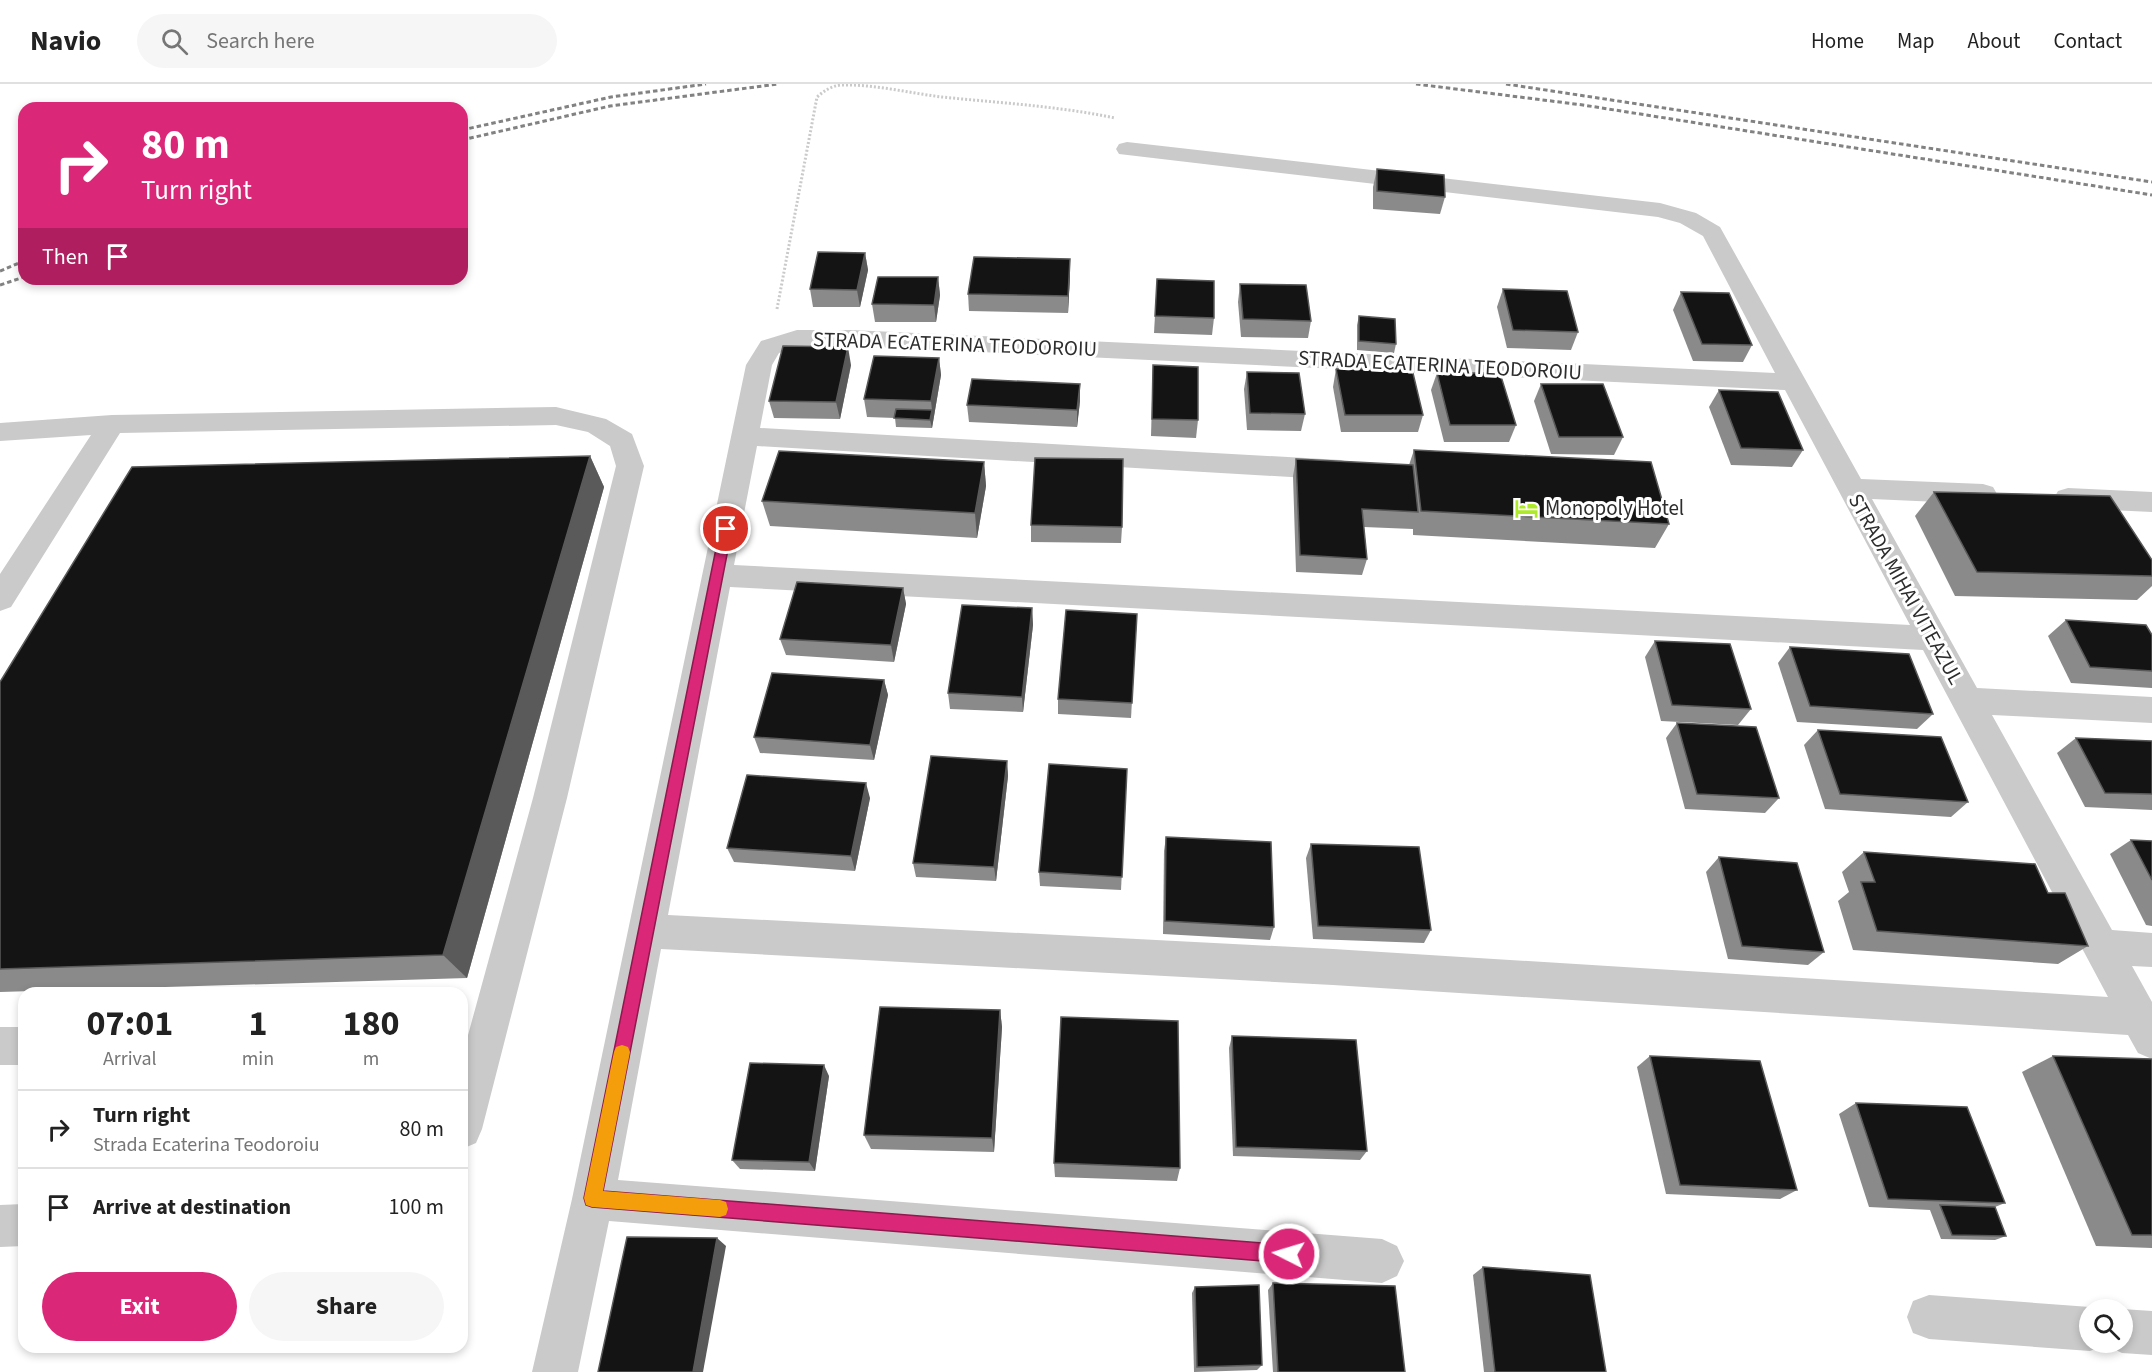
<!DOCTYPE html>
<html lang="en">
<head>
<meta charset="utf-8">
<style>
	body { margin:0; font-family:"Source Sans 3",sans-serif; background:#f6f6f6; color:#222; height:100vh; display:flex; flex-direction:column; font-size:22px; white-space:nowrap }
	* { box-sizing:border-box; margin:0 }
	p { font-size:20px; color:#767676 }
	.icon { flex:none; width:33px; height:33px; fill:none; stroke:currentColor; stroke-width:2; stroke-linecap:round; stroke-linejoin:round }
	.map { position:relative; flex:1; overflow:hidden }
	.drawer { position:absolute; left:18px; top:903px; width:450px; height:366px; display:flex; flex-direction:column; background:#fff; border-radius:18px; box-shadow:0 3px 9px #0003 }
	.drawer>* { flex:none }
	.banner { position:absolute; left:18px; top:18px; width:450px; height:183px; border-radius:18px; box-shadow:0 3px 9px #0003; background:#db2777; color:#fff; overflow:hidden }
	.controls { position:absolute; left:2079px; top:1215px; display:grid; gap:12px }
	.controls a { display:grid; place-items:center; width:54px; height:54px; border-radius:50%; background:#fff; box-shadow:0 3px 9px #0003; font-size:30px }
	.pin { position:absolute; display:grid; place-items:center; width:51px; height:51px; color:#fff; margin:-26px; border:3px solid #fff; border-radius:50%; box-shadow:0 2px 6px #0007 }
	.me { position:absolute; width:66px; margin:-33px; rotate:275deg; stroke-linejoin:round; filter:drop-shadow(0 0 4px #0008) }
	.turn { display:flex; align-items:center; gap:21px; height:126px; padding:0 24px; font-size:27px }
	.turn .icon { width:78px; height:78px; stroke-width:2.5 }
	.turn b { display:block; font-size:42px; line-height:51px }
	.then { display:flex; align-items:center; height:57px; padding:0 24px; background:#0003; gap:12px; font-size:22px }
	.eta { display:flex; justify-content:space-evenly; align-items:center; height:102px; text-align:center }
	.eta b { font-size:36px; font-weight:700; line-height:42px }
	.cta { display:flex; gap:12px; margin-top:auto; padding:12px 24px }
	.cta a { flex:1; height:69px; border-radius:36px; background:#db2777; color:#fff; font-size:24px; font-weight:700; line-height:69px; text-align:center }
	.cta a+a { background:#f6f6f6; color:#222 }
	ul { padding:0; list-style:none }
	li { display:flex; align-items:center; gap:18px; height:78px; padding:0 24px; border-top:2px solid #e0e0e0 }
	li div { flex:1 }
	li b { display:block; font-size:22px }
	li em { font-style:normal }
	header { display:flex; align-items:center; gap:36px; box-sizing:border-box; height:84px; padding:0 30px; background:#fff; border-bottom:2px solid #e0e0e0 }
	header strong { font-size:28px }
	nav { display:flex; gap:33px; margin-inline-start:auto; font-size:21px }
	.search { width:420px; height:54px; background:#f6f6f6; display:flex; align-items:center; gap:15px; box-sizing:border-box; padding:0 21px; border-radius:33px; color:#767676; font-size:22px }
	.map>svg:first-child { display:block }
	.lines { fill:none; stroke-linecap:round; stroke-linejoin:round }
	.path { stroke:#cacaca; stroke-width:3; stroke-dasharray:2 2; stroke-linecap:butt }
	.minor { fill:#cacaca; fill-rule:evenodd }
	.rail { stroke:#828282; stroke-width:3; stroke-dasharray:4.5 3; stroke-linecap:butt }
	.wall { fill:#8a8a8a }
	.shaded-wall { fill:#5a5a5a }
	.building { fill:#141414; stroke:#5a5a5a; stroke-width:1.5 }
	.route { fill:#db2777; stroke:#8e194d; stroke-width:1.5 }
	.slow { fill:#f59e0b }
	.labels { text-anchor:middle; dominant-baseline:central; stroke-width:6; stroke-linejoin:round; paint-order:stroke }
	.street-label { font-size:21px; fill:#2d2d2d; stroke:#fff }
	.poi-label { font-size:21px; fill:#2d2d2d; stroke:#fff; text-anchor:start }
</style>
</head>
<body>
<header>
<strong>Navio</strong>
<div class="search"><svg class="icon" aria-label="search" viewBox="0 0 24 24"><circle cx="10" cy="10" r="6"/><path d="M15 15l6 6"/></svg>Search here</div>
<nav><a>Home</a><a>Map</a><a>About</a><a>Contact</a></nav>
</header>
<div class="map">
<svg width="2152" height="1288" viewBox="0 0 2152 1288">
	<rect width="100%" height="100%" fill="#fff"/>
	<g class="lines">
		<!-- path -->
		<path class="path" d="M777 225 817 13C824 7 831 2 841 1 874 0 909 9 942 13 1000 19 1058 22 1115 34"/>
		<!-- minor -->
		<g class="minor">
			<path d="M1127 58 1660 119 1696 129 1720 143 1861 395 1983 400 1993 403 1997 410 1993 417 1983 420 1872 415 1977 604 2152 613V639L1992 631 2112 846 2152 849V883L2132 882 2152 918V975L2138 969 2128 951 1333 901 661 865 618 1096 1382 1155 1397 1162 1404 1177 1397 1192 1382 1199 609 1137 578 1288H532L572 1115 746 281 761 257 797 246H851L1775 289 1703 152 1680 139 1658 133 1119 70 1116 65 1119 60ZM799 262H851L1785 306 1910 541 734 481 757 362 1341 396 1351 393 1355 386 1351 379 1341 376 760 344 772 281 779 269ZM730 503 1923 566 2108 913 1333 865 668 831Z"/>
			<polygon points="556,323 606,335 632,350 644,382 567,714 482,1045 476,1059 462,1065 462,973 533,714 616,382 610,362 588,348 556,341 120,349 11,523 0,527 0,490 91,351 0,357 0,339 112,331"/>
			<polygon points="2068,404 2152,408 2152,428 2068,424 2058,421 2054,414 2058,407"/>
			<rect x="0" y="943" width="24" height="38"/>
			<polygon points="24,1120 24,1162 0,1163 0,1121"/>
			<polygon points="1929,1211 2090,1223 2097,1226 2090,1226 2090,1258 2122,1258 2122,1226 2120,1226 2122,1225 2152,1227 2152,1271 2122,1269 2105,1261 2090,1267 1929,1255 1913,1249 1907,1233 1913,1217"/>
		</g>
		<!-- rail -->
		<g class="rail">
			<polyline points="1416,0 1583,21 2152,111"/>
			<polyline points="1506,0 2152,98"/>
			<polyline points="462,46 611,13 706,0"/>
			<polyline points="462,56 610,22 778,0"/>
			<polyline points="0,187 24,177"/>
			<polyline points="0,201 24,193"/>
		</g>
	</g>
	<!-- wall -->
	<g class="wall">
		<polygon points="1377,85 1445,113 1440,130 1373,125 1373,103"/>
		<polygon points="865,169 868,186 860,223 813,223 810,205"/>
		<polygon points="1070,192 1068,229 969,227 968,210"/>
		<polygon points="938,193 940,211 936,238 875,238 872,220"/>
		<polygon points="1157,195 1214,234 1212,251 1154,249"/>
		<polygon points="1240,200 1311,237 1308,254 1241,253 1238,218"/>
		<polygon points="1503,205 1578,248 1571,266 1507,264 1497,223"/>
		<polygon points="1681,208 1752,261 1743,278 1693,277 1673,226"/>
		<polygon points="1359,232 1396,260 1394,269 1357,266 1357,241"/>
		<polygon points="939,274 941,291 932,344 896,343 895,334 867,333 864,315"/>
		<polygon points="851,281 840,335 774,334 769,317"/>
		<polygon points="1153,281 1198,336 1196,354 1151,352"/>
		<polygon points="1336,285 1423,331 1418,348 1341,348 1333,303"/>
		<polygon points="1247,288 1305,330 1301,347 1247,346 1244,305"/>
		<polygon points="1437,289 1516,341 1509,358 1444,358 1431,306"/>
		<polygon points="1080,300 1080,317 1077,343 969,338 967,321"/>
		<polygon points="1541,300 1623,353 1614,371 1551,370 1534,317"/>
		<polygon points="1719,306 1803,366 1792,383 1731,381 1709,323"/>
		<polygon points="1414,366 1669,440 1655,464 1413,451 1413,445 1364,443 1367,475 1362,491 1296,488 1293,392 1296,375 1409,381"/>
		<polygon points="590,372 604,403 467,894 0,908 0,598"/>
		<polygon points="984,378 986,402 977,454 770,442 762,417"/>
		<polygon points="1934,408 2152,476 2152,502 2137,516 1955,512 1915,432"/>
		<polygon points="1031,441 1122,443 1121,459 1031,458"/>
		<polygon points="903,504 906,520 894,578 786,571 780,555"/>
		<polygon points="1032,524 1033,541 1023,628 950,625 948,609"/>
		<polygon points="1137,530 1131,634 1058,630 1058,615"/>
		<polygon points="2066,536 2152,551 2152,604 2071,599 2048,552"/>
		<polygon points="1655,557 1751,625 1738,641 1661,637 1645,573"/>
		<polygon points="1790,563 1933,630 1917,645 1797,638 1778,579"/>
		<polygon points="884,596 888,611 874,676 760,669 754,653"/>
		<polygon points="1677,639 1779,714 1765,729 1685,725 1666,654"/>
		<polygon points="1818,646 1968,718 1951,733 1825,725 1804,661"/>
		<polygon points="2076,654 2152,657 2152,726 2085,723 2057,669"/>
		<polygon points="1007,677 1008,692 996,797 916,793 913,779"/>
		<polygon points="1127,685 1121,806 1040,802 1039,788"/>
		<polygon points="870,714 855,787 734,778 727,764"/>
		<polygon points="1166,753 1274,843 1270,856 1163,850 1164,767"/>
		<polygon points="2131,756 2152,757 2152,842 2146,841 2110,770"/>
		<polygon points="1311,760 1431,846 1424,859 1313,855 1306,774"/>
		<polygon points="1864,768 2048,809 2088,862 2058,880 1853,866 1838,817 1849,808 1842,788"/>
		<polygon points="1719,773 1824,868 1808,881 1728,875 1706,788"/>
		<polygon points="1000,926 1002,943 994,1068 871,1065 864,1051"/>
		<polygon points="1232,952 1367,1067 1360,1076 1233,1072 1229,964"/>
		<polygon points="1650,972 1797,1106 1780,1115 1666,1110 1637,983"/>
		<polygon points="2053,972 2152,975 2152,1164 2096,1162 2022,988"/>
		<polygon points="829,992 815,1087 740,1085 732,1076"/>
		<polygon points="1856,1019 2005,1119 1995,1123 2006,1152 1995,1156 1941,1155 1930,1126 1869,1123 1839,1030"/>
		<polygon points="1054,1079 1180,1084 1177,1097 1055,1093"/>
		<polygon points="1483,1183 1606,1288 1484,1288 1473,1191"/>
		<polygon points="1273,1199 1405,1288 1273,1288 1268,1206"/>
		<polygon points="1195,1203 1262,1281 1257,1286 1194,1288 1192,1209"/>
	</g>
	<!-- shaded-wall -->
	<g class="shaded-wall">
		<polygon points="865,169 868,186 860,223 857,206"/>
		<polygon points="1070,175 1070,192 1068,229 1068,212"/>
		<polygon points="938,193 940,211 936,238 934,221"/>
		<polygon points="848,263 851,281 840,335 836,318"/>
		<polygon points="939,274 941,291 932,344 930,336 932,326 931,317"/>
		<polygon points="1080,300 1080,317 1077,343 1077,326"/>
		<polygon points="590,372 604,403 467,894 443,871"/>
		<polygon points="984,378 986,402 977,454 975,429"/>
		<polygon points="903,504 906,520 894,578 891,561"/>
		<polygon points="1032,524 1033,541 1023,628 1022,613"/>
		<polygon points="884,596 888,611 874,676 870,661"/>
		<polygon points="1007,677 1008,692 996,797 994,783"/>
		<polygon points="866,699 870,714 855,787 851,772"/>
		<polygon points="1000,926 1002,943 994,1068 992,1054"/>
		<polygon points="824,981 829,992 815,1087 809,1078"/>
		<polygon points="717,1154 726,1162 703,1288 693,1288"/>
	</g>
	<!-- building -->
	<g class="building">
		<polygon points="1377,85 1444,91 1445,113 1377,107"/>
		<polygon points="818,168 865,169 857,206 810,205"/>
		<polygon points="974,173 1070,175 1068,212 968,210"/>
		<polygon points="878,193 938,193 934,221 872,220"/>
		<polygon points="1157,195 1214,197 1214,234 1155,232"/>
		<polygon points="1240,200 1306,201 1311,237 1243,235"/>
		<polygon points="1503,205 1567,207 1578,248 1513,246"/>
		<polygon points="1681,208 1729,209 1752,261 1702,260"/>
		<polygon points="1359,232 1395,235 1396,260 1359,257"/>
		<polygon points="783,262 848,263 836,318 769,317"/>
		<polygon points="874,272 939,274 931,317 864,315"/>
		<polygon points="1153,281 1198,283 1198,336 1152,335"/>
		<polygon points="1336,285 1412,285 1423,331 1345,331"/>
		<polygon points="1247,288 1299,289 1305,330 1250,329"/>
		<polygon points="1437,289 1500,289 1516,341 1450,341"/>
		<polygon points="972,295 1080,300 1077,326 967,321"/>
		<polygon points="1541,300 1603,300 1623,353 1559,353"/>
		<polygon points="1719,306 1778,308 1803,366 1741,364"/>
		<polygon points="896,325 932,326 930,336 894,334"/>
		<polygon points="1414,366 1651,378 1669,440 1421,427"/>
		<polygon points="779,367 984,378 975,429 762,417"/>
		<polygon points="590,372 443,871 0,885 0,598 132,383"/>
		<polygon points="1035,374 1123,375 1122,443 1031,441"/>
		<polygon points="1296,375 1413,381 1418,428 1362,425 1367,475 1300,471"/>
		<polygon points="1934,408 2110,412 2152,476 2152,492 1977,488"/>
		<polygon points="797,498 903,504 891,561 780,555"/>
		<polygon points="962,521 1032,524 1022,613 948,609"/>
		<polygon points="1066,526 1137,530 1132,619 1058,615"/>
		<polygon points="2066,536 2146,541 2152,551 2152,587 2090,583"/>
		<polygon points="1655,557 1730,560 1751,625 1672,621"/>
		<polygon points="1790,563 1909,570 1933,630 1810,622"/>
		<polygon points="772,589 884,596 870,661 754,653"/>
		<polygon points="1677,639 1756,643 1779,714 1697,710"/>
		<polygon points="1818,646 1941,653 1968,718 1840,710"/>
		<polygon points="2076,654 2152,657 2152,710 2105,709"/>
		<polygon points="931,672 1007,677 994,783 913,779"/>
		<polygon points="1049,680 1127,685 1122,793 1039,788"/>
		<polygon points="747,691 866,699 851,772 727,764"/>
		<polygon points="1166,753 1271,758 1274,843 1165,837"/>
		<polygon points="2131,756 2152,757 2152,796"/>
		<polygon points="1311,760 1419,763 1431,846 1318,842"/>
		<polygon points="1864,768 2035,780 2048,809 2065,809 2088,862 1877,847 1861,798 1875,798"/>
		<polygon points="1719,773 1797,779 1824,868 1742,862"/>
		<polygon points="880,923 1000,926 992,1054 864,1051"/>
		<polygon points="1061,933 1178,937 1180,1084 1054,1079"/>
		<polygon points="1232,952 1356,956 1367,1067 1236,1063"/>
		<polygon points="1650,972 1760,977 1797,1106 1680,1101"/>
		<polygon points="2053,972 2152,975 2152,1151 2132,1151"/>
		<polygon points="750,979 824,981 809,1078 732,1076"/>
		<polygon points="1856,1019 1967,1023 2005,1119 1888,1115"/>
		<polygon points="1940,1121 1995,1123 2006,1152 1952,1151"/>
		<polygon points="627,1153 717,1154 693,1288 598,1288"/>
		<polygon points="1483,1183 1590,1191 1606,1288 1495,1288"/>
		<polygon points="1273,1199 1395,1202 1405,1288 1278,1288"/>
		<polygon points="1259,1201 1262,1281 1197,1283 1195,1203"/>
	</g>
	<!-- route -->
	<polygon class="route" points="726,440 732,445 603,1107 1289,1161 1296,1164 1298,1170 1296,1176 1289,1179 592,1123 586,1121 584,1114 720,445"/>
	<!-- slow -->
	<polygon class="slow" points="622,961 628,963 630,968 603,1107 720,1116 726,1118 728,1125 726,1131 720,1133 592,1123 586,1121 584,1114 614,968 616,963"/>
	<!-- icons -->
	<defs>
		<symbol id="hotel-bare" viewBox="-9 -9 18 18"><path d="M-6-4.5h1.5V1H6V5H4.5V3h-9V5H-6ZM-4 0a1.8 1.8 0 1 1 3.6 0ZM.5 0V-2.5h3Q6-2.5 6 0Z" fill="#afea28" stroke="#fff" stroke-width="2.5" paint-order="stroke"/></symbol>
	</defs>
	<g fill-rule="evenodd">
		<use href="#hotel-bare" x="1510" y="408" width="33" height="33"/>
	</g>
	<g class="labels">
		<!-- street labels -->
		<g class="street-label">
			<text transform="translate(955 260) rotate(2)">STRADA ECATERINA TEODOROIU</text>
			<text transform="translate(1440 281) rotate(3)">STRADA ECATERINA TEODOROIU</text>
			<text transform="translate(1906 505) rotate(61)">STRADA MIHAI VITEAZUL</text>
		</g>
		<!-- poi labels -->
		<g class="poi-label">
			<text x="1545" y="424">Monopoly Hotel</text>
		</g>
	</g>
</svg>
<div class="controls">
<a><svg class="icon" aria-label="search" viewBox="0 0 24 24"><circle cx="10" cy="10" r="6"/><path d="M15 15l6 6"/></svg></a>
</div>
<div class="pin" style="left:726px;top:445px;background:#d93025"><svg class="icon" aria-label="arrive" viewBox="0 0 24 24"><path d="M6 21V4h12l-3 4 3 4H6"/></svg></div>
<svg class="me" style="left:1289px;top:1170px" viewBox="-20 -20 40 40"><circle r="17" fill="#db2777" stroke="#fff" stroke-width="3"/><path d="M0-11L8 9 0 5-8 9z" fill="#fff"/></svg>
<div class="banner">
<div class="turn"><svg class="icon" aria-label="right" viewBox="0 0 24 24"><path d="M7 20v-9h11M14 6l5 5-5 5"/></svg><div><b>80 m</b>Turn right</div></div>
<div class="then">Then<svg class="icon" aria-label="arrive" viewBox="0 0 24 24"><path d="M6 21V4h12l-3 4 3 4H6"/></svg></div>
</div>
<section class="drawer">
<div class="eta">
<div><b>07:01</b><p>Arrival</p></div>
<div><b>1</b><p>min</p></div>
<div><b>180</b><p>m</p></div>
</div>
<ul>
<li><svg class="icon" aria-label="right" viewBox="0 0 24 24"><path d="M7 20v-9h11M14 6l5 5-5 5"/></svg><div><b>Turn right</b><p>Strada Ecaterina Teodoroiu</p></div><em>80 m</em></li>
<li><svg class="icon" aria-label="arrive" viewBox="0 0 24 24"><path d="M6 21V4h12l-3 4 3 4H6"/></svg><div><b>Arrive at destination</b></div><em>100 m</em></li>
</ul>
<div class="cta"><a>Exit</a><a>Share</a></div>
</section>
</div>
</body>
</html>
